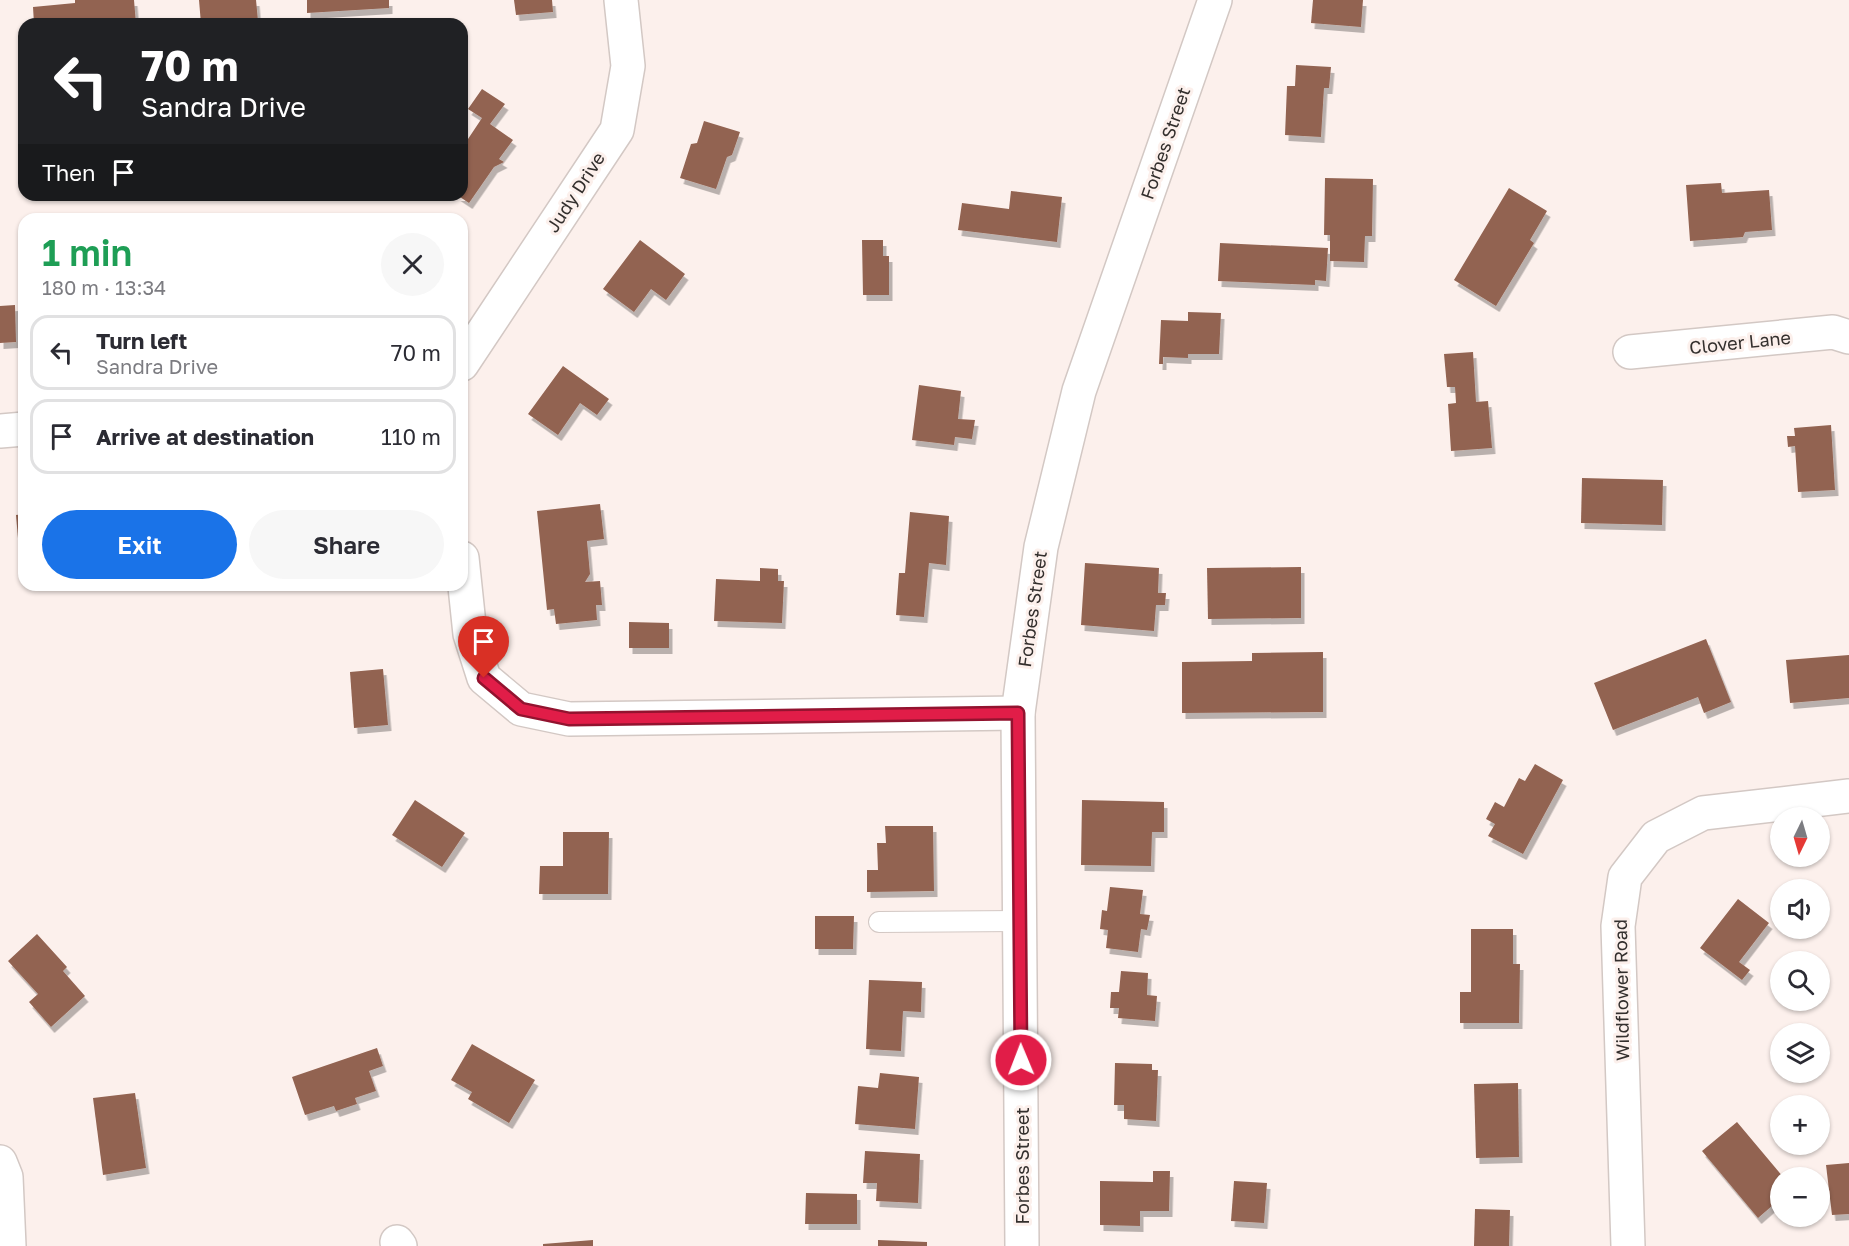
<!DOCTYPE html>
<html lang="en">
<head>
<meta charset="utf-8">
<style>
	body { margin:0; font-family:"Golos Text",sans-serif; background:#f7f7f7; color:#2b2b33; height:100vh; display:flex; flex-direction:column; font-size:22px; white-space:nowrap }
	* { box-sizing:border-box; margin:0 }
	p { font-size:20px; color:#7c7c81 }
	.icon { flex:none; width:33px; height:33px; fill:none; stroke:currentColor; stroke-width:2; stroke-linecap:round; stroke-linejoin:round }
	.map { position:relative; flex:1; overflow:hidden }
	.panel { position:absolute; left:18px; top:213px; width:450px; height:378px; display:flex; flex-direction:column; background:#fff; border-radius:18px; box-shadow:0 2px 4px #0004 }
	.panel>* { flex:none }
	.guide { position:absolute; left:18px; top:18px; width:450px; height:183px; border-radius:18px; box-shadow:0 2px 4px #0004; background:#202124; color:#fff; overflow:hidden }
	.needle { width:39px; rotate:185deg }
	.controls { position:absolute; left:1770px; top:807px; display:grid; gap:12px }
	.controls a { display:grid; place-items:center; width:60px; height:60px; border-radius:50%; background:#fff; box-shadow:0 2px 4px #0004; font-size:30px }
	.pin { position:absolute; display:grid; place-items:center; width:51px; height:51px; color:#fff; margin:-62px -26px; border-radius:50% 50% 50% 0; rotate:-45deg; box-shadow:0 0 6px #0007 }
	.pin .icon { rotate:45deg }
	.me { position:absolute; width:66px; margin:-33px; rotate:359deg; stroke-linejoin:round; filter:drop-shadow(0 0 4px #0008) }
	.turn { display:flex; align-items:center; gap:21px; height:126px; padding:0 24px; font-size:27px }
	.turn .icon { width:78px; height:78px; stroke-width:2.5 }
	.turn b { display:block; font-size:42px; line-height:51px }
	.then { display:flex; align-items:center; height:57px; padding:0 24px; background:#0003; gap:12px; font-size:22px }
	.round { display:grid; place-items:center; flex:none; width:63px; height:63px; border-radius:32px; background:#f7f7f7 }
	.headline { display:flex; align-items:center; justify-content:space-between; height:102px; padding:0 24px }
	h1 { font-size:36px; font-weight:600; line-height:45px; color:#1e9e55 }
	.action { display:flex; gap:12px; margin-top:auto; padding:12px 24px }
	.action a { flex:1; height:69px; border-radius:36px; background:#1a73e8; color:#fff; font-size:24px; font-weight:600; line-height:69px; text-align:center }
	.action a+a { background:#f7f7f7; color:#2b2b33 }
	ul { padding:0; list-style:none }
	li { display:flex; align-items:center; gap:18px; height:75px; margin:0 12px 9px; padding:0 12px; border:3px solid #e1e1e2; border-radius:18px }
	li div { flex:1 }
	li b { display:block; font-size:22px }
	li em { font-style:normal }
	.map>svg:first-child { display:block }
	.building { fill:#926351; filter:url(#shadow) }
	.lines { fill:none; stroke-linecap:round; stroke-linejoin:round }
	.service-casing { stroke:#d3c8c4; stroke-width:22 }
	.minor-casing { stroke:#d3c8c4; stroke-width:36 }
	.secondary-casing { stroke:#d3c8c4; stroke-width:36 }
	.service { stroke:#fff; stroke-width:20 }
	.minor { stroke:#fff; stroke-width:33 }
	.secondary { stroke:#fff; stroke-width:33 }
	.route-casing { stroke:#92132f; stroke-width:15 }
	.route { stroke:#e11d48; stroke-width:10 }
	.labels { text-anchor:middle; dominant-baseline:central; stroke-width:6; stroke-linejoin:round; paint-order:stroke }
	.street-label { font-size:18px; fill:#332f2d; stroke:#fcf0ec }
</style>
</head>
<body>
<div class="map">
<svg width="1849" height="1246" viewBox="0 0 1849 1246">
	<defs>
		<filter id="shadow"><feDropShadow dx="3.5" dy="6" stdDeviation="0" flood-color="#0004"/></filter>
	</defs>
	<rect width="100%" height="100%" fill="#fcf0ec"/>
	<!-- building -->
	<g class="building">
		<polygon points="75,0 134,0 136,24 34,24 33,7 75,3"/>
		<polygon points="199,0 256,0 258,21 201,24"/>
		<polygon points="307,0 389,0 389,8 307,13"/>
		<polygon points="514,0 552,0 553,12 516,15"/>
		<polygon points="1313,0 1363,0 1361,27 1311,23"/>
		<polygon points="1296,65 1331,67 1329,88 1324,88 1321,137 1285,135 1287,86 1295,86"/>
		<polygon points="482,89 505,104 490,124 513,140 499,159 504,162 494,167 469,203 457,195 462,195 462,148 482,118 468,109"/>
		<polygon points="704,121 740,132 732,155 727,157 716,189 680,178 691,144 697,143"/>
		<polygon points="1325,178 1373,179 1372,236 1365,236 1364,262 1330,261 1330,235 1324,235"/>
		<polygon points="1721,183 1722,193 1769,190 1772,230 1745,232 1743,237 1690,241 1686,185"/>
		<polygon points="1509,188 1547,211 1530,240 1534,243 1496,306 1454,280"/>
		<polygon points="1011,191 1062,197 1057,242 958,230 962,203 1009,209"/>
		<polygon points="640,240 685,274 666,300 651,289 634,312 603,289"/>
		<polygon points="862,240 883,240 883,256 889,256 889,295 863,295"/>
		<polygon points="1220,243 1328,248 1326,281 1315,280 1315,285 1218,281"/>
		<polygon points="15,305 16,342 0,343 0,306"/>
		<polygon points="1188,312 1221,313 1219,354 1188,354 1188,358 1163,357 1163,364 1159,364 1161,320 1188,321"/>
		<polygon points="1473,352 1476,402 1488,401 1492,448 1451,451 1448,404 1456,403 1455,387 1447,387 1444,354"/>
		<polygon points="563,366 609,399 597,415 580,403 558,435 528,414"/>
		<polygon points="919,385 961,391 958,419 975,420 972,439 955,437 954,445 912,440"/>
		<polygon points="1831,425 1835,490 1798,492 1795,446 1788,447 1787,436 1795,436 1794,428"/>
		<polygon points="1582,478 1663,480 1662,525 1581,523"/>
		<polygon points="600,504 604,539 587,541 590,574 585,582 600,581 602,605 596,605 597,620 556,624 554,609 547,610 537,511"/>
		<polygon points="910,512 949,516 946,565 929,563 924,617 896,615 899,573 905,573"/>
		<polygon points="24,514 24,550 19,550 16,515"/>
		<polygon points="1085,563 1159,568 1158,593 1166,593 1165,605 1156,605 1154,631 1081,625"/>
		<polygon points="1301,567 1301,618 1208,619 1207,568"/>
		<polygon points="760,568 778,569 778,581 784,581 782,623 714,621 716,579 760,581"/>
		<polygon points="629,622 669,623 669,648 629,648"/>
		<polygon points="1706,639 1731,702 1704,713 1698,697 1613,730 1594,683"/>
		<polygon points="1323,652 1323,712 1182,713 1182,662 1252,661 1252,653"/>
		<polygon points="1849,655 1849,698 1790,703 1786,660"/>
		<polygon points="383,669 388,725 354,728 350,672"/>
		<polygon points="1535,764 1563,780 1523,854 1488,836 1495,824 1486,819 1495,802 1504,807 1519,778 1525,781"/>
		<polygon points="415,800 465,833 442,867 392,835"/>
		<polygon points="1082,800 1164,802 1164,832 1152,832 1151,866 1081,865"/>
		<polygon points="885,826 933,826 934,891 867,892 867,870 878,870 877,843 886,843"/>
		<polygon points="563,832 609,832 608,894 539,894 540,866 563,866"/>
		<polygon points="1110,887 1143,890 1140,914 1150,915 1147,930 1141,929 1138,952 1106,948 1108,930 1100,929 1102,910 1107,911"/>
		<polygon points="1738,899 1769,923 1739,962 1750,970 1742,980 1700,948"/>
		<polygon points="815,916 854,916 853,949 815,949"/>
		<polygon points="1471,929 1513,929 1513,964 1520,964 1519,1023 1460,1023 1460,992 1471,992"/>
		<polygon points="37,934 67,967 63,971 85,996 51,1027 29,1002 38,994 8,961"/>
		<polygon points="1121,971 1148,973 1147,995 1157,996 1155,1021 1118,1018 1119,1008 1110,1008 1111,992 1119,992"/>
		<polygon points="869,980 922,982 921,1012 903,1011 901,1051 866,1049"/>
		<polygon points="472,1044 535,1080 509,1123 468,1099 472,1092 451,1080"/>
		<polygon points="377,1048 383,1066 369,1071 376,1091 355,1098 357,1104 336,1111 334,1106 305,1115 292,1077"/>
		<polygon points="1115,1063 1152,1064 1152,1070 1158,1070 1156,1121 1124,1119 1124,1105 1114,1105"/>
		<polygon points="880,1073 919,1077 915,1129 855,1124 858,1086 878,1088"/>
		<polygon points="1518,1083 1519,1157 1476,1158 1474,1084"/>
		<polygon points="135,1093 146,1168 103,1175 93,1098"/>
		<polygon points="1737,1122 1784,1178 1780,1178 1780,1199 1758,1218 1702,1151"/>
		<polygon points="865,1151 920,1154 918,1203 876,1201 877,1183 863,1183"/>
		<polygon points="1849,1163 1849,1214 1832,1215 1826,1165"/>
		<polygon points="1153,1171 1170,1171 1169,1211 1140,1211 1140,1226 1100,1225 1100,1181 1153,1182"/>
		<polygon points="1234,1181 1267,1183 1264,1223 1231,1221"/>
		<polygon points="806,1193 857,1194 857,1224 805,1224"/>
		<polygon points="1475,1209 1510,1210 1509,1246 1474,1246"/>
		<polygon points="593,1240 593,1246 543,1246 543,1244"/>
		<polygon points="878,1240 927,1242 927,1246 878,1246"/>
	</g>
	<g class="lines">
		<defs>
			<polyline id="service" points="879,922 1020,921"/>
			<g id="minor">
				<polyline points="1630,352 1833,332 1849,337"/>
				<polyline points="462,364 617,130 628,66 621,0"/>
				<polyline points="0,431 24,429"/>
				<polyline points="462,558 470,634 484,678 521,709 569,719 1018,713"/>
				<polyline points="0,1162 6,1177 9,1246"/>
				<polyline points="397,1242 400,1246"/>
				<polyline points="1628,1246 1618,926 1625,877 1656,837 1703,813 1849,796"/>
			</g>
			<polyline id="secondary" points="1022,1246 1018,713 1041,547 1079,391 1215,0"/>
		</defs>
		<!-- service casing -->
		<use href="#service" class="service-casing"/>
		<!-- minor casing -->
		<use href="#minor" class="minor-casing"/>
		<!-- secondary casing -->
		<use href="#secondary" class="secondary-casing"/>
		<!-- service -->
		<use href="#service" class="service"/>
		<!-- minor -->
		<use href="#minor" class="minor"/>
		<!-- secondary -->
		<use href="#secondary" class="secondary"/>
	</g>
	<g class="lines">
		<defs>
			<polyline id="route" points="484,678 521,709 569,719 1018,713 1021,1060"/>
		</defs>
		<!-- route casing -->
		<use href="#route" class="route-casing"/>
		<!-- route -->
		<use href="#route" class="route"/>
	</g>
	<g class="labels">
		<!-- street labels -->
		<g class="street-label">
			<text transform="translate(1165 143) rotate(-71)">Forbes Street</text>
			<text transform="translate(575 192) rotate(-57)">Judy Drive</text>
			<text transform="translate(1740 342) rotate(-6)">Clover Lane</text>
			<text transform="translate(1032 609) rotate(-82)">Forbes Street</text>
			<text transform="translate(1621 990) rotate(-91)">Wildflower Road</text>
			<text transform="translate(1022 1166) rotate(-90)">Forbes Street</text>
		</g>
	</g>
</svg>
<div class="controls">
<a><svg class="needle" viewBox="-14 -14 28 28"><path d="M0-13l5 13h-10z" fill="#e53935"/><path d="M0 13l5-13h-10z" fill="#7c7c81"/></svg></a>
<a><svg class="icon" aria-label="sound" viewBox="0 0 24 24"><path d="M4 9h4l5-4v14l-5-4H4zM17 9q2 3 0 6"/></svg></a>
<a><svg class="icon" aria-label="search" viewBox="0 0 24 24"><circle cx="10" cy="10" r="6"/><path d="M15 15l6 6"/></svg></a>
<a><svg class="icon" aria-label="layers" viewBox="0 0 24 24"><path d="M12 4l9 5-9 5-9-5zM3 14l9 5 9-5"/></svg></a>
<a>+</a>
<a>−</a>
</div>
<div class="pin" style="left:484px;top:678px;background:#d93025"><svg class="icon" aria-label="arrive" viewBox="0 0 24 24"><path d="M6 21V4h12l-3 4 3 4H6"/></svg></div>
<svg class="me" style="left:1021px;top:1060px" viewBox="-20 -20 40 40"><circle r="17" fill="#e11d48" stroke="#fff" stroke-width="3"/><path d="M0-11L8 9 0 5-8 9z" fill="#fff"/></svg>
<div class="guide">
<div class="turn"><svg class="icon" aria-label="left" viewBox="0 0 24 24"><path d="M17 20v-9H6M10 6l-5 5 5 5"/></svg><div><b>70 m</b>Sandra Drive</div></div>
<div class="then">Then<svg class="icon" aria-label="arrive" viewBox="0 0 24 24"><path d="M6 21V4h12l-3 4 3 4H6"/></svg></div>
</div>
<section class="panel">
<div class="headline"><div><h1>1 min</h1><p>180 m · 13:34</p></div><a class="round"><svg class="icon" aria-label="close" viewBox="0 0 24 24"><path d="M6 6l12 12M18 6L6 18"/></svg></a></div>
<ul>
<li><svg class="icon" aria-label="left" viewBox="0 0 24 24"><path d="M17 20v-9H6M10 6l-5 5 5 5"/></svg><div><b>Turn left</b><p>Sandra Drive</p></div><em>70 m</em></li>
<li><svg class="icon" aria-label="arrive" viewBox="0 0 24 24"><path d="M6 21V4h12l-3 4 3 4H6"/></svg><div><b>Arrive at destination</b></div><em>110 m</em></li>
</ul>
<div class="action"><a>Exit</a><a>Share</a></div>
</section>
</div>
</body>
</html>
